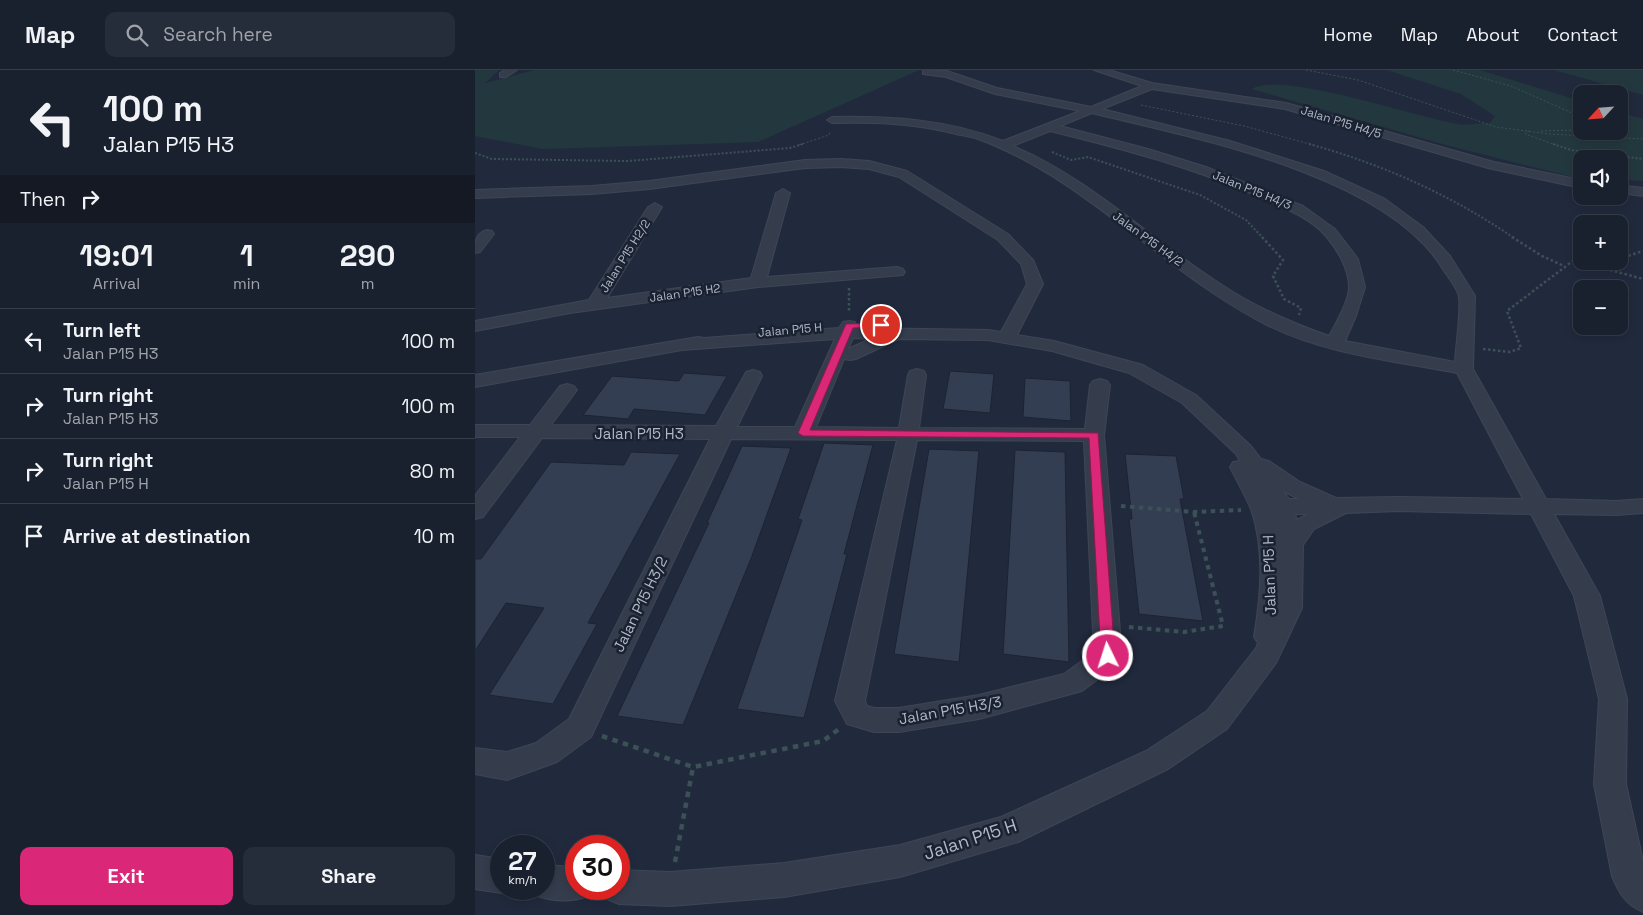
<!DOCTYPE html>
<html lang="en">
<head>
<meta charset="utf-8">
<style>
	body { margin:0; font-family:"Space Grotesk",sans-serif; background:#262d3a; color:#f1f3f6; height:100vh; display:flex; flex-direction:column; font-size:19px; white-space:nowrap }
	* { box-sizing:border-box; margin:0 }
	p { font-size:16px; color:#9fa3aa }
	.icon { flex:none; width:28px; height:28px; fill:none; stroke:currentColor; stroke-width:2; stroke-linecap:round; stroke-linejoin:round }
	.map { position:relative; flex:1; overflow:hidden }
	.side { display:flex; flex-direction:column; background:#19202e; width:475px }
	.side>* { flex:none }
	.top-card { background:#19202e; color:#f1f3f6; overflow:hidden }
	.needle { width:32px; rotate:244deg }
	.controls { position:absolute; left:1098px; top:15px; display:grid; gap:10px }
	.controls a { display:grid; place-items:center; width:55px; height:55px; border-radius:10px; background:#19202e; box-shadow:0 2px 8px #0003,0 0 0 1px #373e4a; font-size:25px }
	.speed { position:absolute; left:15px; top:765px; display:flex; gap:10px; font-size:25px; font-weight:700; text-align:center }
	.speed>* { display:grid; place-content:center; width:65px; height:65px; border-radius:50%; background:#19202e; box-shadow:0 2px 8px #0003,0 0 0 1px #373e4a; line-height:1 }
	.speed small { font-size:12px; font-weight:400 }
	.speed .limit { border:8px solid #d22; background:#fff; color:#111 }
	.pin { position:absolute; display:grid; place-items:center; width:42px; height:42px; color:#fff; margin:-21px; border:2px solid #fff; border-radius:50%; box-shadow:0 1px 5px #0007 }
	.me { position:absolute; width:55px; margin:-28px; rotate:356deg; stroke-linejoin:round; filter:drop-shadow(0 0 4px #0008) }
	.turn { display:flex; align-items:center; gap:18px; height:105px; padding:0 20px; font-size:22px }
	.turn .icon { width:65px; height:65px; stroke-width:2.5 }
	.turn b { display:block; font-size:35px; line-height:42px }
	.then { display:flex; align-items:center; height:48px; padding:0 20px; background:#0003; gap:10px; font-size:19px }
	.eta { display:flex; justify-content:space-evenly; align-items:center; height:85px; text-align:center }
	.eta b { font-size:30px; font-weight:700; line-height:35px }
	.primary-button { display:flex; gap:10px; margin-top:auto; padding:10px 20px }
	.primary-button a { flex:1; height:58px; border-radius:10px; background:#db2777; color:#fff; font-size:20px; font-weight:700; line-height:58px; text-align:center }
	.primary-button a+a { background:#262d3a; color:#f1f3f6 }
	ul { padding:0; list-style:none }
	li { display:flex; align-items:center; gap:15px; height:65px; padding:0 20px; border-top:1px solid #373e4a }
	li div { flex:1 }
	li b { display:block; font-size:19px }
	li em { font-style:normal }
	header { display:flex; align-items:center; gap:30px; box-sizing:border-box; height:70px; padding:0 25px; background:#19202e; border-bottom:1px solid #373e4a }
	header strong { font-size:24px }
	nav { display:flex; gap:28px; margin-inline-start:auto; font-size:18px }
	.search { width:350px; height:45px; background:#262d3a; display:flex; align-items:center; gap:12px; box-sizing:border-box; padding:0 18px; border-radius:10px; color:#9fa3aa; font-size:19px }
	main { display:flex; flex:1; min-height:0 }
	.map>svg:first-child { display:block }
	.green { fill:#23383e }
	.building { fill:#333e53; stroke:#1c2433 }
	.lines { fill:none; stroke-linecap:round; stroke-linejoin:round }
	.minor-casing { stroke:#3e4655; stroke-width:2 }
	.path-far4 { stroke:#3c5156; stroke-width:1; stroke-dasharray:2 2; stroke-linecap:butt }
	.path-far3 { stroke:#3c5156; stroke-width:2; stroke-dasharray:2 2; stroke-linecap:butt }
	.path-far2 { stroke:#3c5156; stroke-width:2.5; stroke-dasharray:2.5 2.5; stroke-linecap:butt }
	.path-far1 { stroke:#3c5156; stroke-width:4; stroke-dasharray:4.5 4.5; stroke-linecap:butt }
	.path { stroke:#3c5156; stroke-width:4.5; stroke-dasharray:5.5 5.5; stroke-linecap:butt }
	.minor { fill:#353d4d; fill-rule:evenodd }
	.route { fill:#db2777; stroke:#8e194d }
	.labels { text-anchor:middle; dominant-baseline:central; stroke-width:5; stroke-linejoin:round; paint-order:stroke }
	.far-street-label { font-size:12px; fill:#b0b7c8; stroke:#1a2231 }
	.street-label { font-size:15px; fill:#b0b7c8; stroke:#1a2231 }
	.near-street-label { font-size:18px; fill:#b0b7c8; stroke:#1a2231 }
</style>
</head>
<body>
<header>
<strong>Map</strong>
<div class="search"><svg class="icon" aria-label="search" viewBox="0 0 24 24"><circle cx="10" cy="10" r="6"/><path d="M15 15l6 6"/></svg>Search here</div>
<nav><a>Home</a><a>Map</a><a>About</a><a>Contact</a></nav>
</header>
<main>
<section class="side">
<div class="top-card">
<div class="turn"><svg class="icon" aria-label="left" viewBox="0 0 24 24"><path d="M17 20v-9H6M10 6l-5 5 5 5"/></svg><div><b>100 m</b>Jalan P15 H3</div></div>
<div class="then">Then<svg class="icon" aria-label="right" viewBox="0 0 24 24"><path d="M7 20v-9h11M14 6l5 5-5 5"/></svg></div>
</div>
<div class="eta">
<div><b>19:01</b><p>Arrival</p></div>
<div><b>1</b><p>min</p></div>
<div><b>290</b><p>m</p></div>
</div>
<ul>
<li><svg class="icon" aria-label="left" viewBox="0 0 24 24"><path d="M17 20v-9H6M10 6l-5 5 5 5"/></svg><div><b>Turn left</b><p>Jalan P15 H3</p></div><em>100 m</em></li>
<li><svg class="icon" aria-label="right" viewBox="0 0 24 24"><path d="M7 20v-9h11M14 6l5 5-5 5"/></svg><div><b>Turn right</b><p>Jalan P15 H3</p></div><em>100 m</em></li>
<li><svg class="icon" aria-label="right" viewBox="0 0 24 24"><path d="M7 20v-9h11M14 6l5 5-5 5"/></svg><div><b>Turn right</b><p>Jalan P15 H</p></div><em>80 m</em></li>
<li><svg class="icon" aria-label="arrive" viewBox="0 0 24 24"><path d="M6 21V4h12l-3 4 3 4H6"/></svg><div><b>Arrive at destination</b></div><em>10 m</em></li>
</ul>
<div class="primary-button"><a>Exit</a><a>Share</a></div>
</section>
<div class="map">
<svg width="1168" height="845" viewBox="0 0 1168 845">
	<rect width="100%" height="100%" fill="#212a3d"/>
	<!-- green -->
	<g class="green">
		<polygon points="0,0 24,0 10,13 60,0 444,0 283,72 68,79 0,66"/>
		<path d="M912 0H1004L1106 31V61H1144V42L1168 49V111L1144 110V89H1106V109L1102 108 971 75 777 19C806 1 941 47 981 54 991 56 1004 53 1015 53L1020 46 986 24Z"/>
		<polygon points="1079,0 1168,0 1168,25"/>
	</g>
	<!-- building -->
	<g class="building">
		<polygon points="475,301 519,304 515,343 468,339"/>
		<polygon points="209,303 252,306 230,345 159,339 153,349 108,345 137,306 204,311"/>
		<polygon points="550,308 595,311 596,351 548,347"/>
		<polygon points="349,373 398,375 369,484 372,484 329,648 262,639 327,450 323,449"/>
		<polygon points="267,376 316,378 277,486 208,655 142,646 234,453 232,453"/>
		<polygon points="454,379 504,381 484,592 419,584"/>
		<polygon points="540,380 590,382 594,592 528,584"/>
		<polygon points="156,382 205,384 113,553 122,554 78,634 14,625 69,538 31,533 0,581 0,489 6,489 76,392 149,395"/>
		<polygon points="650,384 701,386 709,429 705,429 728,551 664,544 654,449 657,449"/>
	</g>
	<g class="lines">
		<defs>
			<g id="minor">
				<polygon points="30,0 42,0 31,7 25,7 25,3"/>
				<path d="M448 0 472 1 522 18 616 37 667 16 619 0H634L677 13 811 33 1019 92 1106 110V118L1013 98 810 39 677 19 627 39 755 71 849 101 910 129 948 157 975 186 1000 226 998 299 1071 429 1141 431 1168 429V443L1141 445 1079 444 1125 526 1152 629 1151 714 1168 791V842C1151 835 1144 823 1137 806L1119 714 1124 629 1099 526 1056 444 924 441 871 443 839 459 828 475 827 538 801 593 752 659 693 699 543 772 425 807 309 827 195 836 144 834 132 829 127 819H144V800L195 802 309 793 425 775 526 747 671 681 732 641 781 578 783 573 779 567C786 525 790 480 776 439 770 425 762 411 755 397L758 392 765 391 761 384 707 333 654 303 577 281 513 270 424 269 381 289 375 290 369 289 341 357 424 358 433 305 435 301 442 299 449 301 451 305 444 358 610 359 615 315 618 311 625 309 632 311 635 315 629 365 647 586 643 594 607 621 504 649 424 662H399L372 654 360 631 422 370 256 369 116 667 82 692 32 710 0 704V678L32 682 61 673 94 649 235 369 67 368 8 447 0 449V426L45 367H0V355H55L85 316 92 314 99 316 102 320 76 355 241 356 269 306 271 302 278 300 285 302 287 306 262 357H320L360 269 207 280 0 317V305L223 267 229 268 364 258 368 252 374 251 380 252 382 258 513 260 526 262 552 214 546 194 523 170 424 107 394 99 366 97 330 98 174 119 117 124 0 128V120L117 116 174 111 330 90 366 89 394 91 432 101 533 164 558 190 568 214 542 265 579 271 668 295 721 325 776 376 786 389 794 391 825 412 861 428 924 427 1048 429 982 303C920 291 849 284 792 255 689 203 612 109 503 69 494 66 483 65 473 62 433 53 398 52 357 53L352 50 357 47C415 46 473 49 528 71L605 41 520 24 471 7 448 4ZM617 43C719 68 914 105 969 201 974 208 983 219 984 227 986 245 981 273 980 292L870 271 881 246 890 217 883 189 860 159 828 136 731 97 673 79 585 56ZM575 61C648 79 720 98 789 129 810 138 835 148 851 166 862 179 874 199 874 217 874 231 861 253 854 266 820 254 789 241 758 222 683 177 619 110 538 76ZM378 268 395 269 373 279ZM442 370 609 371 619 582 589 604 504 625 424 638H399L392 636 390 631ZM808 421 824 429H814ZM820 444H833L822 450Z"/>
				<polygon points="1144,115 1168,118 1168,126 1144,123"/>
				<polygon points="308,119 315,123 292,207 422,197 428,199 430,202 428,205 283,217 95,243 0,261 0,251 114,230 173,137 180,133 187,137 132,228 276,208 301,123"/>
				<path d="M12 160 17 161 19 164 5 182 0 183C0 173 0 163 12 160Z"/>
				<polygon points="0,785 26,789 26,819 36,819 26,823 0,819"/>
				<path d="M69 795 101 797V819H116L113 826C95 833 75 831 57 824L54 819H69Z"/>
			</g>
		</defs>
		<!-- minor casing -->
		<use href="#minor" class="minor-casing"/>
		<!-- path-far4 -->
		<g class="path-far4">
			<polyline points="831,0 883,10 1021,57 1074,64 1168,69"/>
			<polyline points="978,0 1036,16 1106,47"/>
			<polyline points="666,35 769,56 838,75"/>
			<polyline points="1054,61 1050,64 1081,75"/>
			<polyline points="1066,61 1106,60"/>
			<polyline points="324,75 354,65 355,62"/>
		</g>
		<!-- path-far3 -->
		<g class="path-far3">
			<path d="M834 74C907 94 976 125 1039 168"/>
			<polyline points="1078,74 1096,80 1168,89"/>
			<polyline points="577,82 596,90 613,87 725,125 771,150 788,168"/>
			<polyline points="0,83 17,89 153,91 315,78 328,74"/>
		</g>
		<!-- path-far2 -->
		<g class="path-far2">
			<polyline points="787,167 808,190 798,206 809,229 826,238 824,245"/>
			<polyline points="1037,167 1067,186 1089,196"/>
			<polyline points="1144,189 1168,181"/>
			<polyline points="1130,198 1137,191"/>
			<polyline points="374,218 374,242"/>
			<polyline points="1008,279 1035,282 1046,278 1032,241 1099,190 1168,209"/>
		</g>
		<!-- path-far1 -->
		<g class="path-far1">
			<polyline points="646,436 719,442 766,440"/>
			<polyline points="654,557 709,562 748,556 719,442"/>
		</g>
		<!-- path -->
		<g class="path">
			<polyline points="127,666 218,697 348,671 364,659"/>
			<polyline points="200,792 218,697"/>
		</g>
		<!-- minor -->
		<use href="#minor" class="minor"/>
	</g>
	<!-- route -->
	<polygon class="route" points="406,253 409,253 409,257 378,258 335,360 623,363 640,586 638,589 633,591 628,589 626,586 614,368 328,366 323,363 371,254"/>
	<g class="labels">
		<!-- far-street labels -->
		<g class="far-street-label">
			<text transform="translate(866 52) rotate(17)">Jalan P15 H4/5</text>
			<text transform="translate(777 120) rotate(22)">Jalan P15 H4/3</text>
			<text transform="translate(673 169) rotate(36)">Jalan P15 H4/2</text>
			<text transform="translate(150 186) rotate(-58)">Jalan P15 H2/2</text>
			<text transform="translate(210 223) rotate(-8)">Jalan P15 H2</text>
			<text transform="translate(315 260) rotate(-5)">Jalan P15 H</text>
		</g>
		<!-- street labels -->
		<g class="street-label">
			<text x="164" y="363">Jalan P15 H3</text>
			<text transform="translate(794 505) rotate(-92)">Jalan P15 H</text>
			<text transform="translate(165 534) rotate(-64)">Jalan P15 H3/2</text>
			<text transform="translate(475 640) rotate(-10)">Jalan P15 H3/3</text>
		</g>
		<!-- near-street labels -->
		<g class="near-street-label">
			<text transform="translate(495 769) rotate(-18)">Jalan P15 H</text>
		</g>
	</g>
</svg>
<div class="controls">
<a><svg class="needle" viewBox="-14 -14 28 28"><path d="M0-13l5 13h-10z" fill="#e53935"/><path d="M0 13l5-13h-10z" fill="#9fa3aa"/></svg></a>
<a><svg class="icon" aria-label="sound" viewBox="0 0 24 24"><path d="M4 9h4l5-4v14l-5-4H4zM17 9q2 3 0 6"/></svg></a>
<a>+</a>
<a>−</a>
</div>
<div class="speed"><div>27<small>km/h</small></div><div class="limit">30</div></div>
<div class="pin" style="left:406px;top:255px;background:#d93025"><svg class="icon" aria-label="arrive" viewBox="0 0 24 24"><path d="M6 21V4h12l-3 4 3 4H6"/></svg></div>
<svg class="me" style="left:633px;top:586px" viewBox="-20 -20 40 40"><circle r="17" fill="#db2777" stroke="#fff" stroke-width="3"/><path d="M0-11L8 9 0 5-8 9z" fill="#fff"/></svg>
</div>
</main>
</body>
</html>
